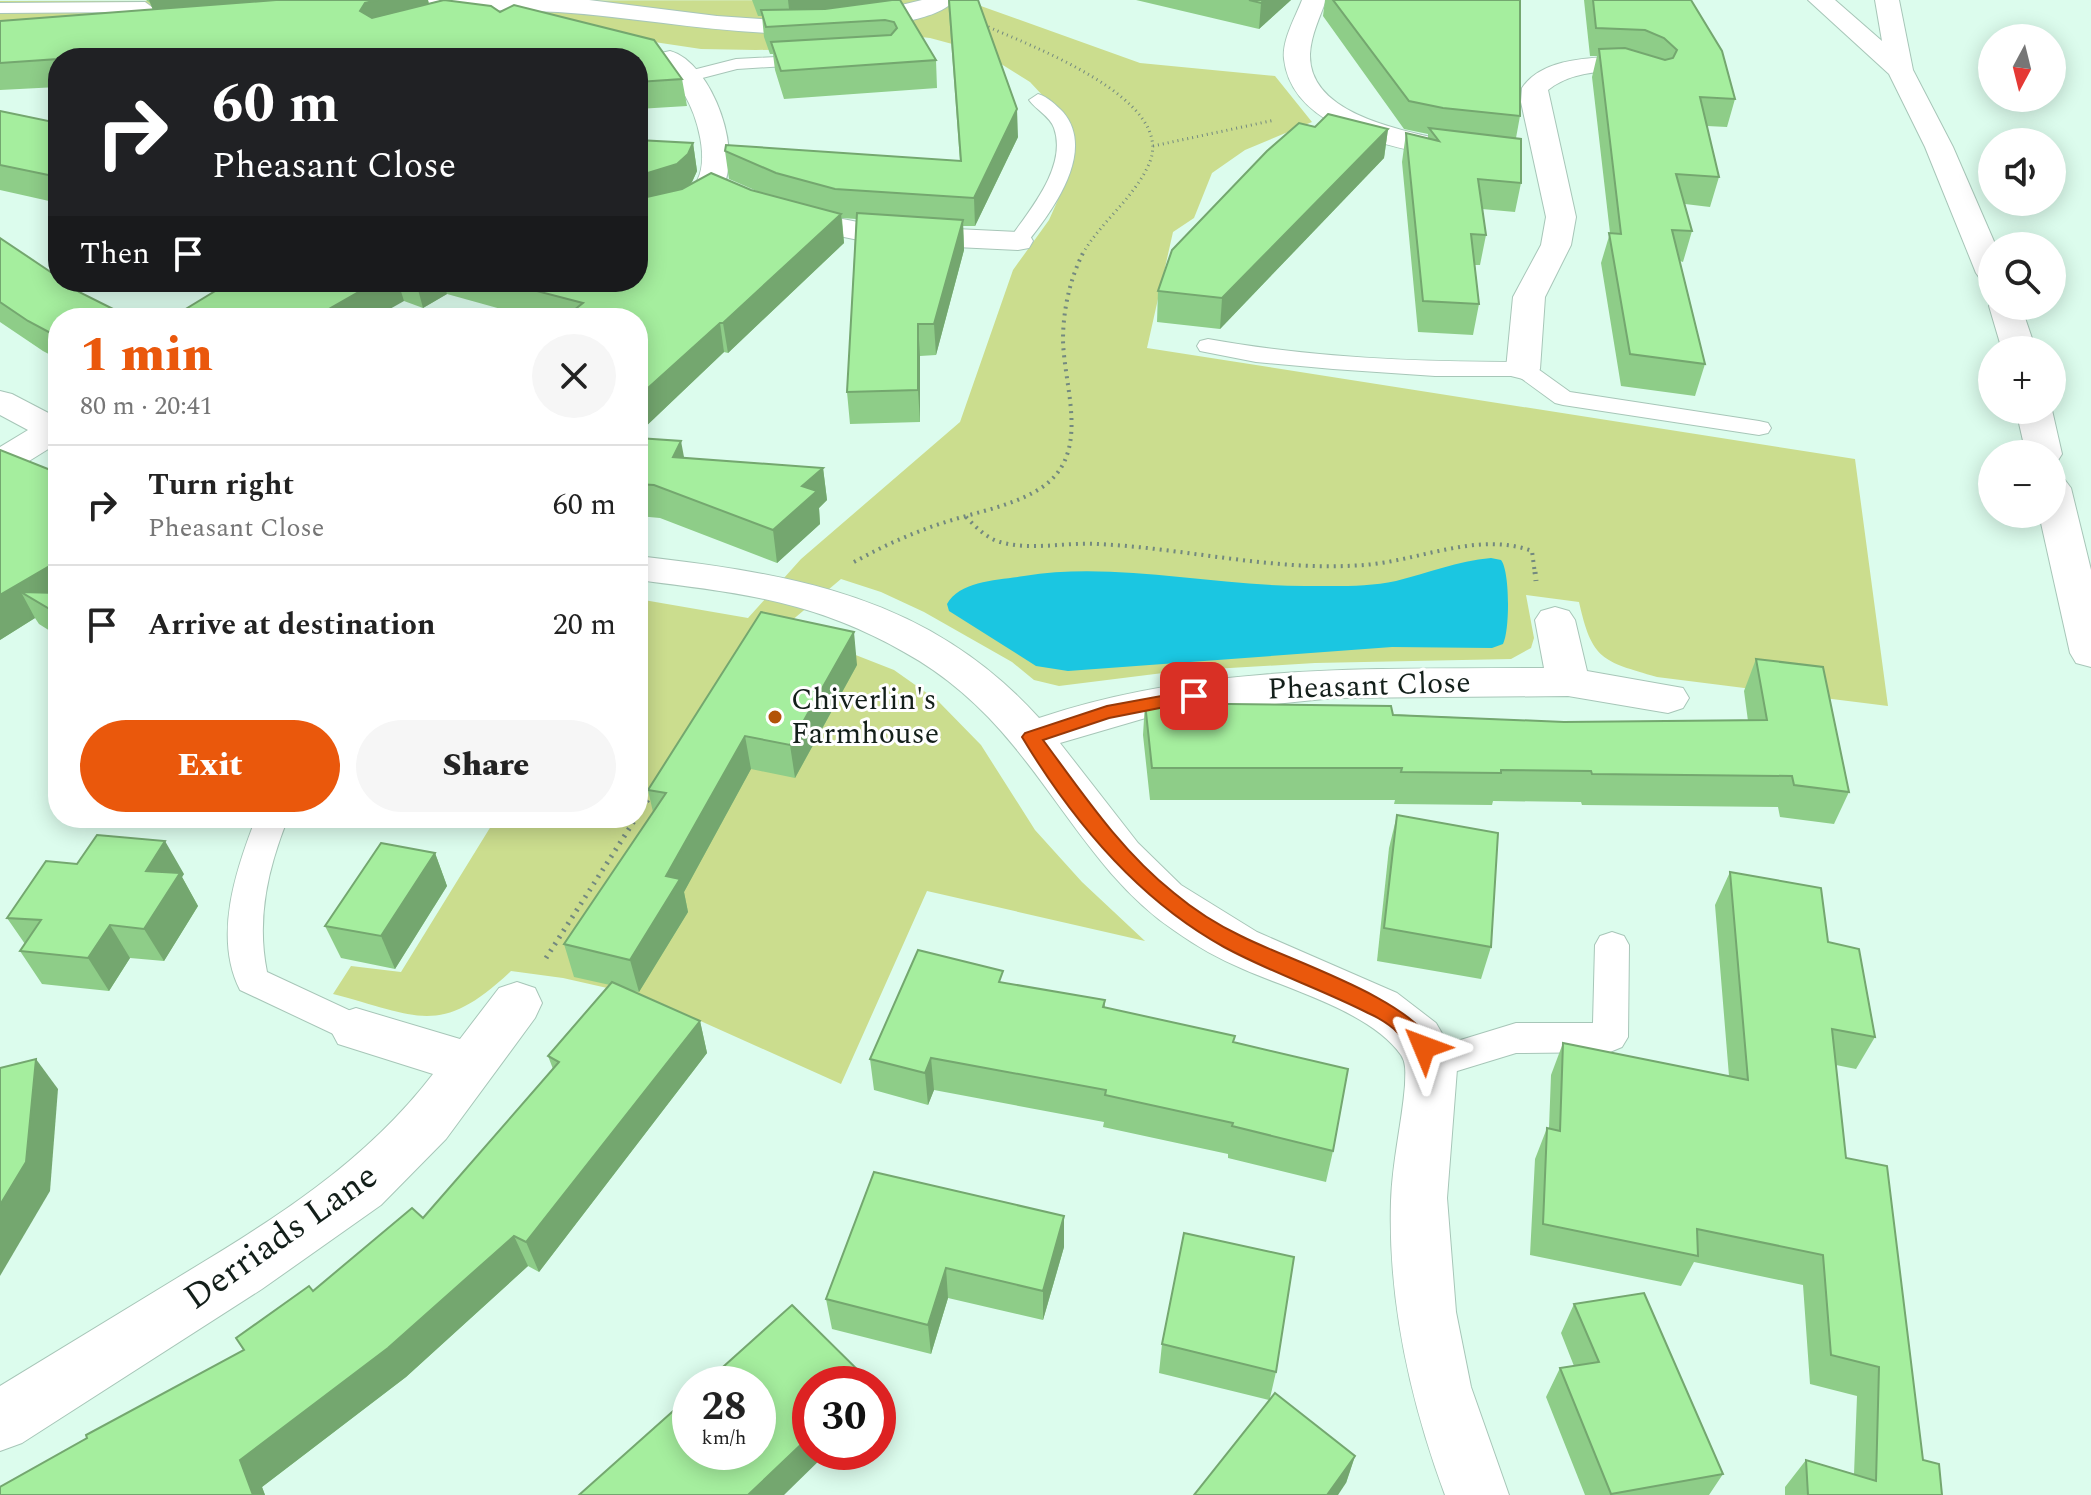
<!DOCTYPE html>
<html lang="en">
<head>
<meta charset="utf-8">
<style>
	body { margin:0; font-family:Spectral,serif; background:#f6f6f6; color:#222; height:100vh; display:flex; flex-direction:column; font-size:30px; white-space:nowrap }
	* { box-sizing:border-box; margin:0 }
	p { font-size:26px; color:#767676 }
	.icon { flex:none; width:44px; height:44px; fill:none; stroke:currentColor; stroke-width:2; stroke-linecap:round; stroke-linejoin:round }
	.map { position:relative; flex:1; overflow:hidden }
	.sheet { position:absolute; left:48px; top:308px; width:600px; height:520px; display:flex; flex-direction:column; background:#fff; border-radius:32px; box-shadow:0 4px 20px #0003 }
	.sheet>* { flex:none }
	.guide { position:absolute; left:48px; top:48px; width:600px; height:244px; border-radius:32px; box-shadow:0 4px 20px #0003; background:#202124; color:#fff; overflow:hidden }
	.needle { width:52px; rotate:187deg }
	.buttons { position:absolute; left:1978px; top:24px; display:grid; gap:16px }
	.buttons a { display:grid; place-items:center; width:88px; height:88px; border-radius:50%; background:#fff; box-shadow:0 4px 20px #0003; font-size:40px }
	.speed { position:absolute; left:672px; top:1366px; display:flex; gap:16px; font-size:40px; font-weight:700; text-align:center }
	.speed>* { display:grid; place-content:center; width:104px; height:104px; border-radius:50%; background:#fff; box-shadow:0 4px 20px #0003; line-height:1 }
	.speed small { font-size:20px; font-weight:400 }
	.speed .limit { border:12px solid #d22; background:#fff; color:#111 }
	.pin { position:absolute; display:grid; place-items:center; width:68px; height:68px; color:#fff; margin:-34px; border-radius:16px; box-shadow:0 4px 12px #0006 }
	.me { position:absolute; width:88px; margin:-44px; rotate:314deg; stroke-linejoin:round; filter:drop-shadow(0 0 6px #0008) }
	.turn { display:flex; align-items:center; gap:28px; height:168px; padding:0 32px; font-size:36px }
	.turn .icon { width:104px; height:104px; stroke-width:2.5 }
	.turn b { display:block; font-size:56px; line-height:68px }
	.then { display:flex; align-items:center; height:76px; padding:0 32px; background:#0003; gap:16px; font-size:30px }
	.round { display:grid; place-items:center; flex:none; width:84px; height:84px; border-radius:42px; background:#f6f6f6 }
	.overview { display:flex; align-items:center; justify-content:space-between; height:136px; padding:0 32px }
	h1 { font-size:48px; font-weight:800; line-height:60px; color:#ea580c }
	.button { display:flex; gap:16px; margin-top:auto; padding:16px 32px }
	.button a { flex:1; height:92px; border-radius:48px; background:#ea580c; color:#fff; font-size:32px; font-weight:800; line-height:92px; text-align:center }
	.button a+a { background:#f6f6f6; color:#222 }
	ul { padding:0; list-style:none }
	li { display:flex; align-items:center; gap:24px; height:120px; padding:0 32px; border-top:2px solid #e0e0e0 }
	li div { flex:1 }
	li b { display:block; font-size:30px }
	li em { font-style:normal }
	.map>svg:first-child { display:block }
	.green { fill:#cbdd8e }
	.water { fill:#1bc6e1 }
	.lines { fill:none; stroke-linecap:round; stroke-linejoin:round }
	.service-casing { stroke:#a7c6b8; stroke-width:2 }
	.minor-casing { stroke:#a7c6b8; stroke-width:2 }
	.trunk-casing { stroke:#a7c6b8; stroke-width:2 }
	.path-far2 { stroke:#73897f; stroke-width:3; stroke-dasharray:1 4; stroke-linecap:butt }
	.path-far1 { stroke:#73897f; stroke-width:4; stroke-dasharray:2 5; stroke-linecap:butt }
	.path { stroke:#73897f; stroke-width:5; stroke-dasharray:2 6; stroke-linecap:butt }
	.service { fill:#fff; fill-rule:evenodd }
	.minor { fill:#fff; fill-rule:evenodd }
	.trunk { fill:#fff; fill-rule:evenodd }
	.wall { fill:#8ecd88 }
	.shaded-wall { fill:#74a76f }
	.building { fill:#a5ee9e; stroke:#74a76f; stroke-width:2 }
	.route { fill:#ea580c; stroke:#983908; stroke-width:2 }
	.poi-dot { fill:#b25308; stroke:#fff; stroke-width:3 }
	.labels { text-anchor:middle; dominant-baseline:central; stroke-width:6; stroke-linejoin:round; paint-order:stroke }
	.street-label { font-size:30px; fill:#131f1a; stroke:#fff }
	.poi-label { font-size:30px; fill:#131f1a; stroke:#fff; text-anchor:start }
	.near-street-label { font-size:36px; fill:#131f1a; stroke:#fff }
</style>
</head>
<body>
<div class="map">
<svg width="2091" height="1495" viewBox="0 0 2091 1495">
	<rect width="100%" height="100%" fill="#dcfced"/>
	<!-- green -->
	<path class="green" d="M964 0 1140 63 1275 76 1312 122 1245 150 1212 173 1194 218 1173 232 1147 348 1855 459 1888 706 1657 677C1602 661 1592 660 1579 602L1526 595 1534 638 1531 648 1511 659 1315 663 1179 671 1059 686 1034 680 1012 662 924 612 881 592 841 579 784 627 894 670 938 701 981 745 1035 830 1082 882 1145 941 927 891 841 1084 647 997 563 978 511 971C440 1038 418 1016 333 994L351 966 401 972 496 818H638V599L748 618 801 559 960 422 1013 270 1049 220 1069 175V139L1058 112 1030 82 982 52 930 38 903 35 813 49 756 50 701 49 554 27 0 56V1Z"/>
	<!-- water -->
	<path class="water" d="M1491 558 1501 560C1510 571 1510 630 1503 644L1492 648 1392 647 1068 671 1036 666 949 611 947 604C960 580 1000 580 1024 576 1116 561 1217 587 1310 586 1339 586 1368 587 1396 581 1428 573 1457 561 1491 558Z"/>
	<g class="lines">
		<defs>
			<g id="service">
				<polygon points="145,2 156,10 143,35 137,36 128,31 138,12 0,13 0,3"/>
				<polygon points="813,55 822,60 819,64 737,69 687,82 678,77 681,73 736,59"/>
				<path d="M1038 94C1048 97 1056 105 1063 112 1097 152 1051 213 1025 245L1018 247 1008 241C1028 212 1068 167 1054 128 1050 116 1036 110 1029 100Z"/>
				<path d="M1208 339C1312 358 1418 362 1523 362L1531 364 1570 392 1759 421 1768 423 1771 428 1768 433 1759 435 1563 405 1555 403 1518 376H1435L1333 369 1256 362 1200 351 1197 346 1200 341Z"/>
				<path d="M256 818H288C268 868 256 918 267 972L368 1019 374 1029 368 1039 356 1043 344 1039 240 990C213 937 236 869 256 818Z"/>
				<polygon points="1612,932 1624,936 1629,945 1628,1037 1622,1047 1610,1052 1516,1053 1431,1079 1418,1075 1413,1064 1418,1053 1516,1023 1593,1023 1595,945 1600,936"/>
			</g>
			<g id="minor">
				<path d="M399 0H589L717 16 787 21 860 15 922 0H954C945 13 920 18 905 22 788 50 675 20 558 12 507 9 456 11 405 13L396 11 393 6Z"/>
				<path d="M1302 0H1326C1320 17 1311 35 1310 54 1308 122 1426 134 1473 146L1477 152 1473 158C1457 162 1440 157 1424 153 1373 143 1291 122 1284 59 1282 40 1295 18 1302 0Z"/>
				<path d="M670 51C712 62 748 159 718 195 699 217 665 221 638 227V209C656 205 683 201 695 184 711 162 697 115 684 94 677 81 665 71 657 59L661 53Z"/>
				<path d="M1611 57 1644 61 1665 77 1661 83C1645 87 1639 76 1625 73 1600 69 1567 74 1548 90L1576 217 1571 245 1545 297 1540 369 1535 376 1523 379 1511 376 1506 369 1513 297 1541 245 1546 217 1521 102 1522 88C1540 61 1581 58 1611 57Z"/>
				<polygon points="787,208 873,225 1018,232 1029,234 1033,241 1029,248 1018,250 873,243 776,223 772,217 776,211"/>
				<polygon points="0,391 12,394 58,418 58,443 13,471 0,474 0,447 28,430 0,415"/>
				<path d="M638 556C793 574 929 596 1039 718 1201 663 1375 669 1544 668L1535 620 1541 611 1555 607 1569 611 1575 620 1587 671 1683 688 1689 698 1683 708 1668 713 1568 696 1334 698 1149 717 1060 743 1138 843 1181 885 1257 932 1397 993 1436 1023 1447 1042 1457 1069 1447 1198 1456 1312 1471 1387 1509 1495H1445C1410 1400 1388 1302 1391 1201 1392 1162 1402 1123 1405 1085 1405 1075 1407 1064 1401 1055 1371 1012 1290 990 1243 969 1219 959 1196 946 1175 931 1105 884 1066 809 1013 745 983 708 946 675 904 652 812 600 740 593 638 580Z"/>
				<path d="M517 982 535 988 542 1003 535 1018 446 1139 381 1205 262 1289 22 1443 0 1451V1386C59 1350 118 1314 177 1278 273 1220 364 1164 433 1074L338 1044 330 1029 338 1014 356 1008 460 1039 499 988Z"/>
			</g>
			<g id="trunk">
				<polygon points="1808,0 1835,0 1882,41 1875,0 1899,0 1913,70 1953,147 1996,246 1992,246 1992,282 1981,280 1976,273 1925,147 1889,74"/>
				<polygon points="1992,301 1992,306 2021,306 2036,350 2002,350 1989,306"/>
				<polygon points="2016,410 2052,410 2062,454 2057,462 2052,463 2052,454 2026,454"/>
				<polygon points="2052,477 2065,480 2071,488 2091,570 2091,667 2076,663 2070,653 2039,514 2052,514"/>
			</g>
		</defs>
		<!-- service casing -->
		<use href="#service" class="service-casing"/>
		<!-- minor casing -->
		<use href="#minor" class="minor-casing"/>
		<!-- trunk casing -->
		<use href="#trunk" class="trunk-casing"/>
		<!-- path-far2 -->
		<g class="path-far2">
			<path d="M984 25C1028 45 1178 99 1149 164 1134 198 1101 222 1083 253"/>
			<polyline points="1153,146 1275,120"/>
		</g>
		<!-- path-far1 -->
		<g class="path-far1">
			<path d="M966 517C976 527 986 538 1000 542 1031 551 1065 542 1097 544 1186 548 1275 572 1364 565 1419 561 1478 531 1532 551L1535 574"/>
			<path d="M854 562C885 545 916 531 949 521 980 511 1013 506 1041 488 1092 454 1064 389 1063 340 1063 310 1070 278 1084 251"/>
		</g>
		<!-- path -->
		<g class="path">
			<polyline points="1535,572 1536,581"/>
			<polyline points="638,815 651,795"/>
			<polyline points="546,958 636,818"/>
		</g>
		<!-- service -->
		<use href="#service" class="service"/>
		<!-- minor -->
		<use href="#minor" class="minor"/>
		<!-- trunk -->
		<use href="#trunk" class="trunk"/>
	</g>
	<!-- wall -->
	<g class="wall">
		<polygon points="146,0 428,0 429,4 444,0 491,6 500,12 514,5 654,40 682,79 687,106 638,109 638,58 58,58 58,87 0,90 0,21 153,10 150,3"/>
		<polygon points="752,0 888,0 936,60 937,88 784,99 775,70 773,54 770,54 764,37 762,16 758,16"/>
		<polygon points="948,0 1018,137 975,226 963,226 964,250 936,355 920,356 920,422 850,424 847,392 856,219 842,218 844,243 728,353 724,352 641,431 638,431 638,434 638,318 534,318 447,294 423,308 404,301 230,282 638,282 693,143 697,171 692,182 689,186 751,190 759,192 729,179 725,151 960,161"/>
		<polygon points="1136,0 1291,0 1259,29"/>
		<polygon points="1325,0 1520,0 1520,116 1516,138 1521,183 1515,212 1482,209 1486,235 1480,265 1475,265 1479,304 1473,335 1418,332 1402,162 1406,133 1428,139 1428,134 1404,129 1323,16"/>
		<polygon points="1584,0 1691,0 1735,99 1727,127 1707,126 1719,177 1710,207 1685,204 1692,231 1683,262 1680,261 1705,364 1695,396 1621,386 1601,263 1610,233 1592,77 1597,56 1590,56"/>
		<polygon points="0,111 58,123 58,203 0,190"/>
		<polygon points="1315,127 1388,129 1384,158 1220,329 1157,322 1158,291"/>
		<polygon points="0,238 79,292 58,318 58,359 43,351 0,322"/>
		<polygon points="638,437 684,458 823,468 827,500 819,508 820,524 777,563 660,518 638,516"/>
		<polygon points="58,473 58,636 39,624 35,618 0,640"/>
		<polygon points="1756,659 1849,792 1834,824 1780,817 1778,807 1582,805 1581,802 1493,801 1492,805 1394,804 1395,800 1150,800 1143,735 1145,703 1564,722 1748,721 1744,691"/>
		<polygon points="857,665 795,778 751,769 684,892 688,912 639,992 632,991 700,1021 707,1053 539,1272 528,1266 406,1377 262,1487 265,1495 0,1495 244,1350 313,1291 423,1218 553,1069 548,1056 610,985 574,977 564,944 653,812 648,790"/>
		<polygon points="1397,815 1491,947 1481,979 1377,961 1389,848"/>
		<polygon points="349,818 430,818 427,824"/>
		<polygon points="435,853 447,886 395,969 341,958 325,926"/>
		<polygon points="1730,872 1828,942 1875,1037 1856,1069 1836,1065 1846,1158 1923,1460 1942,1495 1785,1495 1785,1487 1806,1460 1854,1474 1857,1396 1810,1384 1803,1285 1694,1262 1681,1286 1530,1255 1535,1159 1547,1128 1549,1128 1551,1075 1563,1043 1729,1076 1715,905"/>
		<polygon points="184,874 182,877 198,906 164,961 130,958 109,991 42,984 20,951 25,944 7,918"/>
		<polygon points="1003,983 1105,1000 1105,1008 1234,1043 1333,1151 1326,1182 1228,1158 1228,1154 1103,1127 1104,1122 934,1090 928,1105 874,1090 870,1059"/>
		<polygon points="1064,1216 1064,1247 1043,1320 948,1298 931,1354 832,1329 826,1299"/>
		<polygon points="1574,1304 1723,1474 1709,1495 1585,1495 1546,1397 1560,1368 1574,1366 1561,1333"/>
		<polygon points="1162,1344 1276,1372 1270,1398 1355,1456 1346,1483 1269,1400 1159,1373"/>
	</g>
	<!-- shaded-wall -->
	<g class="shaded-wall">
		<polygon points="149,0 352,0 156,17"/>
		<polygon points="378,0 428,0 431,14 372,29 360,11 365,3"/>
		<polygon points="788,0 888,0 790,18"/>
		<polygon points="1264,0 1291,0 1259,29 1261,3"/>
		<polygon points="1017,109 1018,137 975,226 974,198"/>
		<polygon points="1388,129 1384,158 1220,329 1222,298"/>
		<polygon points="693,143 697,171 692,182 682,192 638,206 638,176"/>
		<polygon points="841,214 844,243 728,353 723,323"/>
		<polygon points="963,220 964,250 936,355 934,324"/>
		<polygon points="376,282 398,282 404,301 374,318 313,318"/>
		<polygon points="416,282 443,282 447,294 423,308"/>
		<polygon points="720,323 724,352 641,431 638,417 638,397"/>
		<polygon points="918,324 920,356 920,422 918,390"/>
		<polygon points="681,441 687,473 673,457"/>
		<polygon points="823,468 827,500 819,508 820,524 777,563 773,530 802,486"/>
		<polygon points="58,561 58,604 21,592 35,618 0,640 0,595"/>
		<polygon points="854,632 857,665 795,778 790,745"/>
		<polygon points="745,736 751,769 684,892 688,912 639,992 630,960 666,876"/>
		<polygon points="165,841 184,874 182,877 198,906 164,961 144,929 146,871"/>
		<polygon points="435,853 447,886 395,969 381,936"/>
		<polygon points="110,925 130,958 109,991 88,958"/>
		<polygon points="700,1021 707,1053 539,1272 526,1242"/>
		<polygon points="931,1058 934,1090 928,1105 925,1073"/>
		<polygon points="36,1059 58,1089 50,1191 0,1276 0,1205"/>
		<polygon points="1064,1216 1064,1247 1043,1320 1043,1291"/>
		<polygon points="514,1236 528,1266 406,1377 262,1487 265,1495 253,1495 240,1460"/>
		<polygon points="946,1268 948,1298 931,1354 928,1325"/>
		<polygon points="810,1436 810,1452 828,1452 784,1495 748,1495"/>
		<polygon points="1355,1456 1346,1483 1338,1495 1327,1495"/>
	</g>
	<!-- building -->
	<g class="building">
		<polygon points="276,0 378,0 365,3 360,11 372,18 444,0 491,6 500,12 514,5 654,40 682,79 638,82 638,58 222,58 219,49 58,58 58,59 0,63 0,21"/>
		<polygon points="892,0 900,0 936,60 781,71 771,42 891,35 897,28 894,22 885,20 766,27 761,10 825,9"/>
		<polygon points="949,0 978,0 1017,109 974,198 835,189 776,173 725,151 726,145 961,161"/>
		<polygon points="1249,0 1264,0 1261,3"/>
		<polygon points="1333,0 1520,0 1520,116 1443,108 1409,101"/>
		<polygon points="1593,0 1691,0 1722,51 1735,99 1700,97 1719,177 1676,174 1692,231 1672,230 1705,364 1630,354 1609,233 1621,234 1599,49 1625,48 1665,60 1673,58 1677,50 1664,38 1645,30 1596,28"/>
		<polygon points="0,111 58,123 58,177 0,165"/>
		<polygon points="1328,114 1388,129 1222,298 1158,291 1172,250 1267,151 1299,123 1315,127"/>
		<polygon points="1429,128 1521,139 1521,183 1478,179 1486,235 1471,234 1479,304 1423,301 1406,133 1439,141"/>
		<polygon points="638,140 693,143 688,154 677,164 638,176"/>
		<polygon points="711,173 751,190 841,214 723,323 720,323 638,397 638,318 564,318 583,303 502,282 638,282 638,199 682,189"/>
		<polygon points="857,213 963,220 934,324 918,324 918,390 847,392"/>
		<polygon points="0,238 58,277 58,282 65,282 79,292 131,318 58,318 58,337 28,321 0,302"/>
		<polygon points="230,282 376,282 313,318 171,318"/>
		<polygon points="638,438 681,441 673,457 823,468 802,486 817,491 773,530 654,485 638,484"/>
		<polygon points="0,450 58,473 58,561 0,595"/>
		<polygon points="21,592 58,593 58,614"/>
		<polygon points="761,612 854,632 790,745 745,736 666,876 680,879 630,960 564,944 666,793 648,790"/>
		<polygon points="1756,659 1823,667 1849,792 1794,785 1792,776 1592,774 1591,771 1501,770 1501,773 1401,772 1402,768 1152,768 1145,703 1391,706 1393,715 1564,722 1767,720"/>
		<polygon points="1397,815 1498,833 1491,947 1384,928"/>
		<polygon points="97,835 165,841 146,871 180,873 144,929 110,925 88,958 20,951 41,920 7,918 46,861 77,864"/>
		<polygon points="381,843 435,853 381,936 325,926"/>
		<polygon points="1730,872 1821,888 1828,942 1859,949 1875,1037 1832,1029 1846,1158 1887,1166 1923,1460 1939,1464 1942,1495 1808,1495 1806,1460 1876,1481 1879,1367 1831,1355 1823,1255 1697,1229 1698,1256 1543,1224 1547,1128 1560,1131 1563,1043 1748,1080"/>
		<polygon points="918,950 1003,971 999,982 1105,1000 1103,1007 1235,1036 1233,1042 1348,1069 1333,1151 1232,1126 1233,1123 1105,1095 1106,1090 931,1058 925,1073 870,1059"/>
		<polygon points="612,982 700,1021 526,1242 514,1236 388,1348 240,1460 253,1495 0,1495 0,1487 87,1438 86,1435 244,1350 236,1338 309,1286 313,1291 412,1208 423,1218 559,1062 548,1056"/>
		<polygon points="36,1059 26,1162 0,1205 0,1068"/>
		<polygon points="874,1172 1064,1216 1043,1291 946,1268 928,1325 826,1299"/>
		<polygon points="1184,1233 1294,1257 1276,1372 1162,1344"/>
		<polygon points="1644,1293 1723,1474 1611,1494 1560,1368 1599,1362 1574,1304"/>
		<polygon points="792,1305 868,1380 865,1384 810,1384 810,1436 748,1495 579,1495 690,1396 690,1452 758,1452 758,1384 704,1384"/>
		<polygon points="1275,1393 1355,1456 1327,1495 1194,1495"/>
	</g>
	<!-- route -->
	<path class="route" d="M1194 690 1200 692 1203 696 1200 700 1109 718 1043 740C1083 794 1121 851 1174 893 1193 909 1218 925 1241 936 1290 961 1411 998 1435 1047L1432 1053C1414 1059 1406 1040 1394 1029 1387 1023 1377 1017 1368 1013 1321 989 1270 972 1224 947 1139 900 1072 820 1022 737L1025 733 1107 706Z"/>
	<!-- markers -->
	<circle class="poi-dot" cx="775" cy="717" r="8"/>
	<g class="labels">
		<!-- street labels -->
		<g class="street-label">
			<text transform="translate(1369 686) rotate(-2)">Pheasant Close</text>
		</g>
		<!-- poi labels -->
		<g class="poi-label">
			<text x="791" y="700">Chiverlin's<tspan x="791" dy="34">Farmhouse</tspan></text>
		</g>
		<!-- near-street labels -->
		<g class="near-street-label">
			<text transform="translate(281 1237) rotate(-35)">Derriads Lane</text>
		</g>
	</g>
</svg>
<div class="buttons">
<a><svg class="needle" viewBox="-14 -14 28 28"><path d="M0-13l5 13h-10z" fill="#e53935"/><path d="M0 13l5-13h-10z" fill="#767676"/></svg></a>
<a><svg class="icon" aria-label="sound" viewBox="0 0 24 24"><path d="M4 9h4l5-4v14l-5-4H4zM17 9q2 3 0 6"/></svg></a>
<a><svg class="icon" aria-label="search" viewBox="0 0 24 24"><circle cx="10" cy="10" r="6"/><path d="M15 15l6 6"/></svg></a>
<a>+</a>
<a>−</a>
</div>
<div class="speed"><div>28<small>km/h</small></div><div class="limit">30</div></div>
<div class="pin" style="left:1194px;top:696px;background:#d93025"><svg class="icon" aria-label="arrive" viewBox="0 0 24 24"><path d="M6 21V4h12l-3 4 3 4H6"/></svg></div>
<svg class="me" style="left:1424px;top:1047px" viewBox="-20 -20 40 40"><path d="M0-17L14 15 0 8-14 15z" fill="#ea580c" stroke="#fff" stroke-width="4"/></svg>
<div class="guide">
<div class="turn"><svg class="icon" aria-label="right" viewBox="0 0 24 24"><path d="M7 20v-9h11M14 6l5 5-5 5"/></svg><div><b>60 m</b>Pheasant Close</div></div>
<div class="then">Then<svg class="icon" aria-label="arrive" viewBox="0 0 24 24"><path d="M6 21V4h12l-3 4 3 4H6"/></svg></div>
</div>
<section class="sheet">
<div class="overview"><div><h1>1 min</h1><p>80 m · 20:41</p></div><a class="round"><svg class="icon" aria-label="close" viewBox="0 0 24 24"><path d="M6 6l12 12M18 6L6 18"/></svg></a></div>
<ul>
<li><svg class="icon" aria-label="right" viewBox="0 0 24 24"><path d="M7 20v-9h11M14 6l5 5-5 5"/></svg><div><b>Turn right</b><p>Pheasant Close</p></div><em>60 m</em></li>
<li><svg class="icon" aria-label="arrive" viewBox="0 0 24 24"><path d="M6 21V4h12l-3 4 3 4H6"/></svg><div><b>Arrive at destination</b></div><em>20 m</em></li>
</ul>
<div class="button"><a>Exit</a><a>Share</a></div>
</section>
</div>
</body>
</html>
